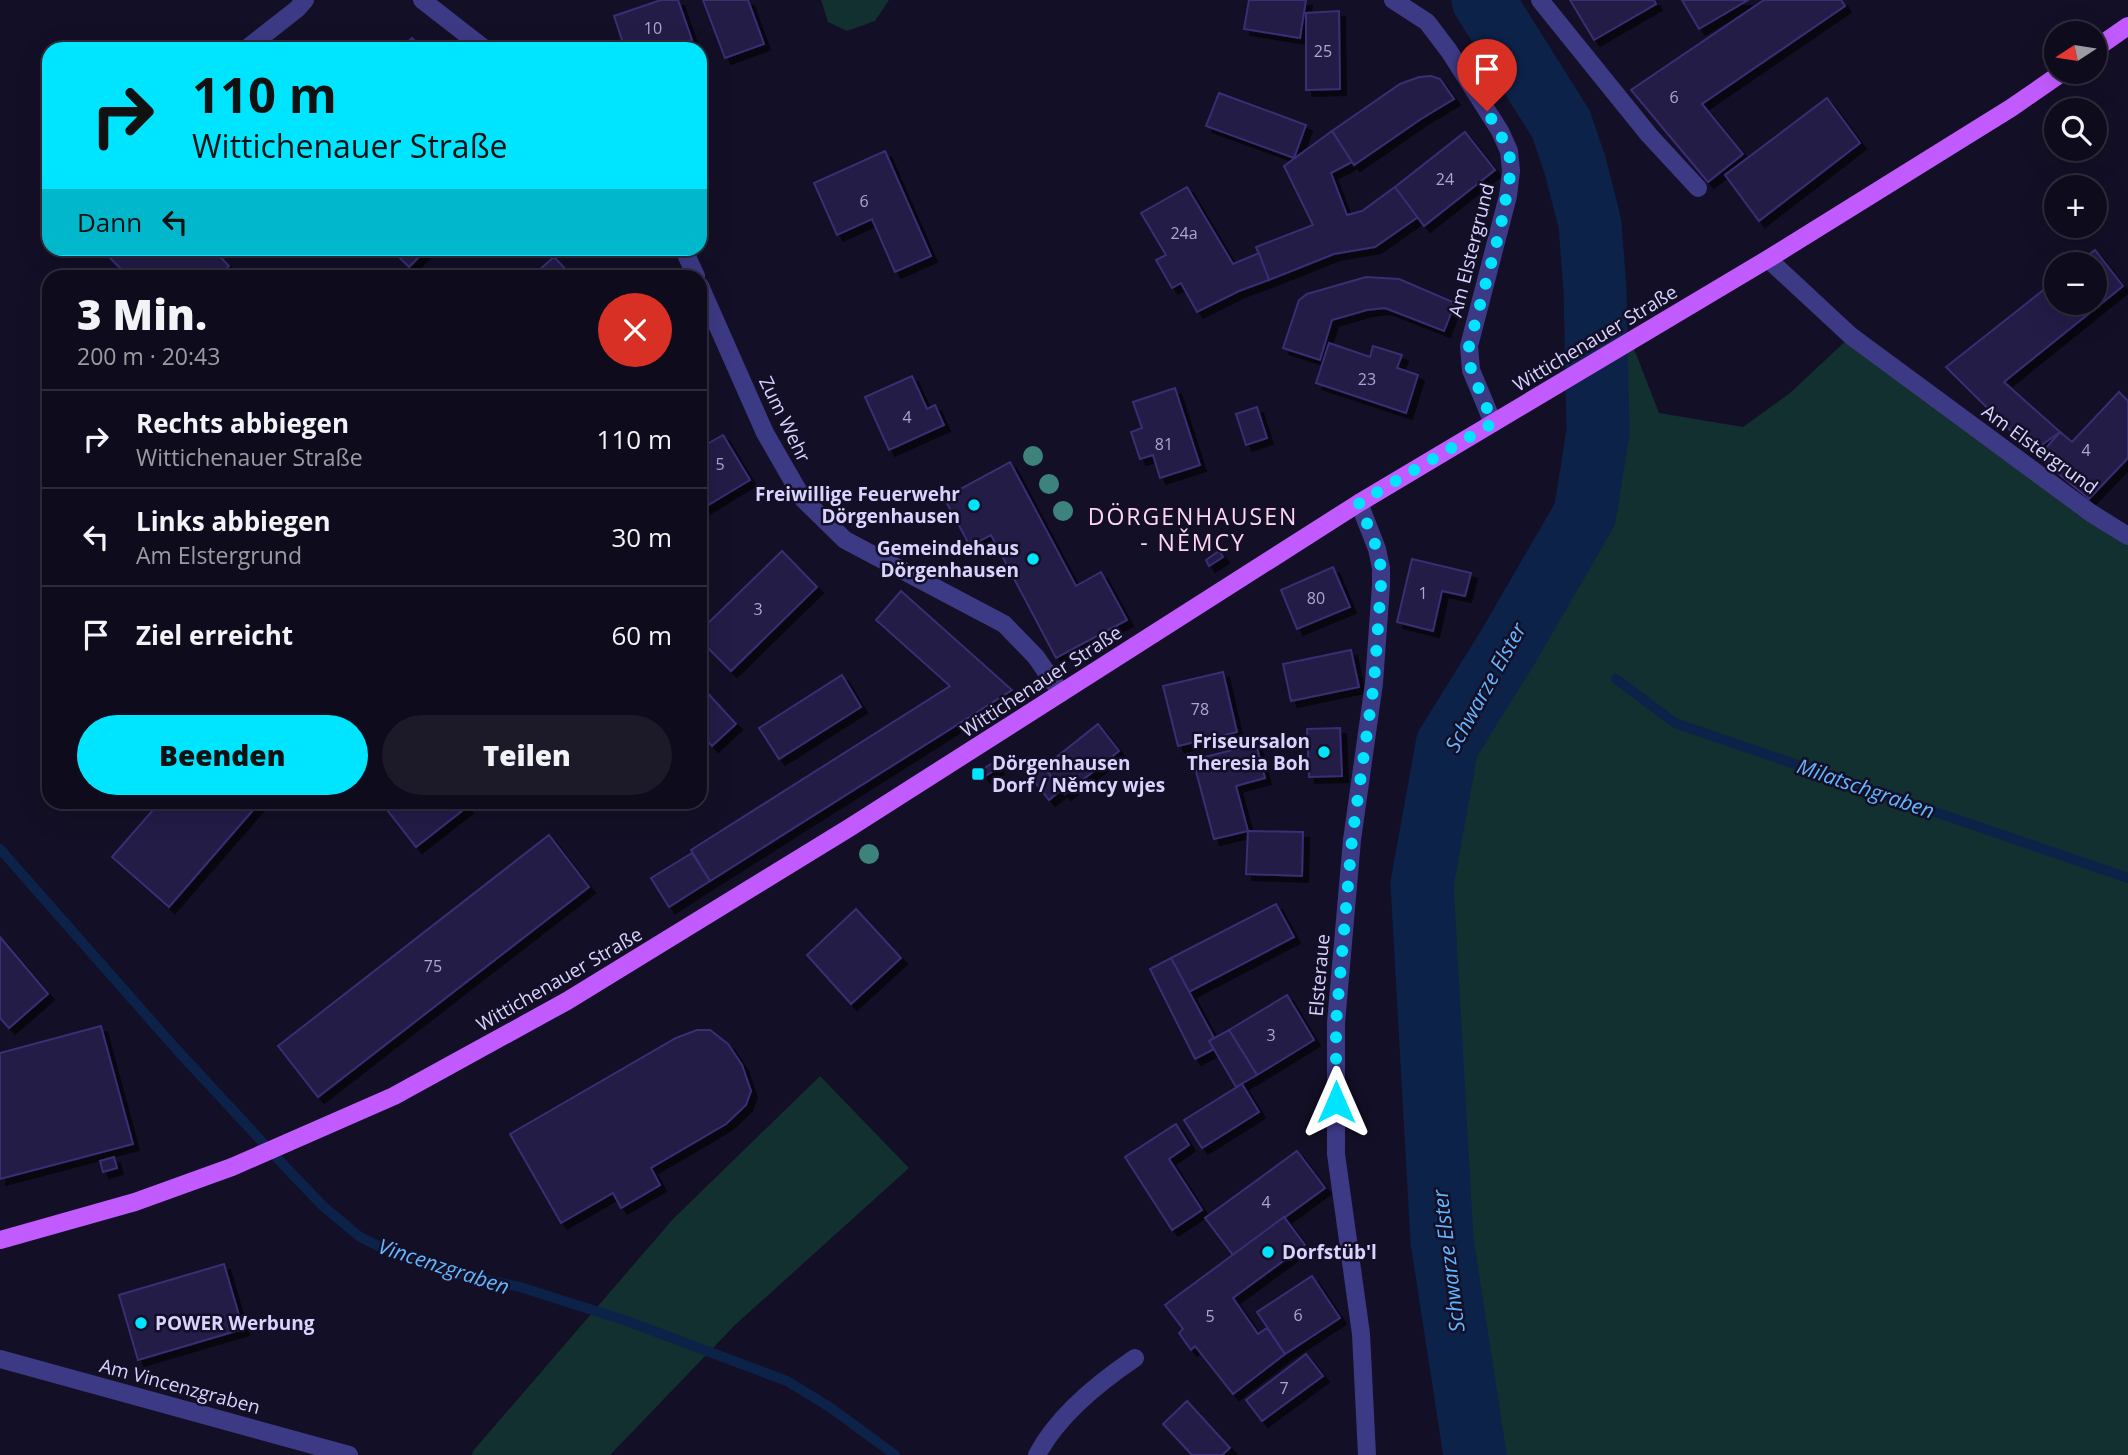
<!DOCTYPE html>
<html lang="de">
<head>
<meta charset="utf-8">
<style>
	body { margin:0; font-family:"Open Sans",sans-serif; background:#1c1929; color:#f1f3f6; height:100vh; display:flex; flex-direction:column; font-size:26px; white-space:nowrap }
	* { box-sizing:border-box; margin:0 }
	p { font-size:23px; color:#9b9ba3 }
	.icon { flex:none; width:38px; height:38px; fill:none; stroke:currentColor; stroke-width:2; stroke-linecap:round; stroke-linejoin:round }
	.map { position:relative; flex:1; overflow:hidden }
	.sheet { position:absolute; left:42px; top:270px; width:665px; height:539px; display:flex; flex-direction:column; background:#0e0b1c; border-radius:21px; box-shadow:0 7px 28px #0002,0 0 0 2px #2e2b3b }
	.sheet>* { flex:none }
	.hud { position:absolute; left:42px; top:42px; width:665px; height:214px; border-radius:21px; box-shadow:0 7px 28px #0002,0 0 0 2px #2e2b3b; background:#00e5ff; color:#111; overflow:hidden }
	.needle { width:46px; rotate:258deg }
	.controls { position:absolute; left:2044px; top:21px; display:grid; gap:14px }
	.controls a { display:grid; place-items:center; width:63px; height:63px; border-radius:50%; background:#0e0b1c; box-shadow:0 7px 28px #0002,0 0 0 2px #2e2b3b; font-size:35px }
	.pin { position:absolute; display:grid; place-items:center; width:60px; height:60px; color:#fff; margin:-72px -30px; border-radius:50% 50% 50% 0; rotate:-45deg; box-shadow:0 0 7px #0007 }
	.pin .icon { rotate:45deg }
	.me { position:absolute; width:77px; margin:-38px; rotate:0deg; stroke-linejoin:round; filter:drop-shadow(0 0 5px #0008) }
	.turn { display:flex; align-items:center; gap:24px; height:147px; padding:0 35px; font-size:32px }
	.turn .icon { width:91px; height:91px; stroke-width:2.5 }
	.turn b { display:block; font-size:49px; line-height:60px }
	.then { display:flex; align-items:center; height:66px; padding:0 35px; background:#0003; gap:14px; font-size:26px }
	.round { display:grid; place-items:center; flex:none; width:74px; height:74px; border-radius:37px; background:#1c1929 }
	.head { display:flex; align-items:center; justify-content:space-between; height:119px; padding:0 35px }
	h1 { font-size:42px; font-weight:800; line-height:52px }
	.button { display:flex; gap:14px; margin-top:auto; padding:14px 35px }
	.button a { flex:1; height:80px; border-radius:42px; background:#00e5ff; color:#111; font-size:28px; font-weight:800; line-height:80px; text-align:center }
	.button a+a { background:#1c1929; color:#f1f3f6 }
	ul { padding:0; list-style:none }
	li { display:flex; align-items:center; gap:21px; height:98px; padding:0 35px; border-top:2px solid #2e2b3b }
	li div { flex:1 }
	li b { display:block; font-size:26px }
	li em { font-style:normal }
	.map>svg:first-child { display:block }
	.green { fill:#12302f }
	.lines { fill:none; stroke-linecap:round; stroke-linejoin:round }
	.stream { stroke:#0c2248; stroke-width:10 }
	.river { stroke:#0c2248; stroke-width:63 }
	.building { fill:#241b47; stroke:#3b2d73; stroke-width:2; filter:url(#shadow) }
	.minor { stroke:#3d3a85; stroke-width:18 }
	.major { stroke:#c25bff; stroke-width:18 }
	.tree { fill:#3d827b }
	.route { stroke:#00e5ff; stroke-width:12; stroke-dasharray:0 21.6 }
	.poi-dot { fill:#00e5ff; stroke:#130f26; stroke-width:2.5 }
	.labels { text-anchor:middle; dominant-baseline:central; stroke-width:5; stroke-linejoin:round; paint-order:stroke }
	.number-label { font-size:16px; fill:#aca6d1 }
	.street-label { font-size:19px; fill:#d9d4ff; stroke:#130f26 }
	.poi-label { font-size:19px; font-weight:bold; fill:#d9d4ff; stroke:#130f26; text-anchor:end }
	.water-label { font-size:21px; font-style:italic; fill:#62b6ff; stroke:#130f26 }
	.quarter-label { font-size:23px; letter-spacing:2px; fill:#ffd6f0; stroke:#130f26 }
</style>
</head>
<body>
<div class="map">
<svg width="2128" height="1455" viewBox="0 0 2128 1455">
	<defs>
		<filter id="shadow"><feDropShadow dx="6" dy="6" stdDeviation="0" flood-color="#0009"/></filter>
	</defs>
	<rect width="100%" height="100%" fill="#130f26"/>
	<!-- green -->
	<g class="green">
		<polygon points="821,0 889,0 875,21 847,31 828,22"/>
		<polygon points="1851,336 2128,536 2128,1455 1475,1455 1442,1241 1422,884 1447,745 1508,647 1585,514 1598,432 1593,363 1631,341 1659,413 1743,427 1790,393"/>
		<polygon points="820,1076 909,1168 735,1325 610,1455 472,1455 473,1451 673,1219"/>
	</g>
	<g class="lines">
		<!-- stream -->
		<g class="stream">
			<polyline points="1616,679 1675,723 2128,878"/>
			<polyline points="0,849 177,1050 292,1174 323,1206 360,1237 395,1254 465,1275 520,1287 627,1321 787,1381 831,1408 895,1455"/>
		</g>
		<!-- river -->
		<polyline class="river" points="1475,1455 1442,1241 1422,884 1447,745 1508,647 1585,514 1598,432 1595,290 1590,224 1575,165 1561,124 1483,0"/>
	</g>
	<!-- building -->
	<g class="building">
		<polygon points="661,0 678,0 692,40 667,49 625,49 614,16"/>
		<polygon points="703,0 748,0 764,44 725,58"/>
		<polygon points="1249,0 1306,0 1300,38 1244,29"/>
		<polygon points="1570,0 1654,0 1656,4 1594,40"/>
		<polygon points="1682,0 1748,0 1699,29"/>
		<polygon points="1764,0 1841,0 1845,6 1702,104 1743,154 1708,182 1631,90"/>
		<polygon points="1339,11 1340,89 1306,90 1306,13"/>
		<polygon points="412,38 423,49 400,49"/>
		<polygon points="1431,76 1440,79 1454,99 1421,119 1354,165 1332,131 1400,84 1419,77"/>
		<polygon points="1219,93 1306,125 1294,158 1206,126"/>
		<polygon points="1827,98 1860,143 1759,221 1725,175"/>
		<polygon points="1332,131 1352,162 1331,173 1347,215 1362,211 1395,187 1418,217 1375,247 1334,254 1269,280 1256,247 1313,225 1284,166"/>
		<polygon points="1465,132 1495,170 1424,226 1395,187"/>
		<polygon points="885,151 931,256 895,272 872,219 837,235 814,183"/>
		<polygon points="1187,187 1233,264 1259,253 1269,280 1239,291 1197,312 1181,283 1172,288 1156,260 1166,255 1141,213"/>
		<polygon points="110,248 212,248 229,266 219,276 128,276 105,253"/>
		<polygon points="390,248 428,248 409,267"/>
		<polygon points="2095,250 2123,286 2004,382 2060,432 2032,452 1946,367 2056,280 2056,303 2095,303 2095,264 2076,264"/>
		<polygon points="554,257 572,276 532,276"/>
		<polygon points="1366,277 1399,279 1455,303 1444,331 1385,308 1367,310 1332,320 1320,360 1283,348 1299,300 1307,294"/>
		<polygon points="1329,343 1370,357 1373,346 1402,355 1397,368 1418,375 1406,413 1316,383"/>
		<polygon points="912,376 927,409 935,405 944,425 889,450 865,397"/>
		<polygon points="1175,388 1200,465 1160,478 1153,455 1140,459 1131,432 1142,428 1133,402"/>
		<polygon points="2119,392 2128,401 2128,458 2089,499 2038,457 2060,432 2072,442"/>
		<polygon points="1257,407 1267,438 1246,445 1236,414"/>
		<polygon points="723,435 750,480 700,510 700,448"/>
		<polygon points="1010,462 1076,586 1101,572 1127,620 1056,658 991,535 970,546 944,498"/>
		<polygon points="782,551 817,587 731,671 700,640 700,631"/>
		<polygon points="1219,551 1223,557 1209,566 1206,560"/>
		<polygon points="1412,559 1471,573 1465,596 1442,591 1433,631 1397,622"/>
		<polygon points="1333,567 1350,607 1297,629 1281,590"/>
		<polygon points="901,591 1012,690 710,881 691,850 950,686 876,620"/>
		<polygon points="1351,650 1359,687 1291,701 1283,664"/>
		<polygon points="1223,672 1237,732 1178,746 1163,686"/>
		<polygon points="842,675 861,707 779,759 759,728"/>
		<polygon points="703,688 736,724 712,746 700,732 700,691"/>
		<polygon points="1098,724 1119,751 1065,794 1044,767"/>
		<polygon points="1340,728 1342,776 1309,777 1307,729"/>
		<polygon points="1256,744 1265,778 1236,786 1248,831 1214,839 1193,760"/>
		<polygon points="994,762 998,768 984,777 980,771"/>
		<polygon points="1044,767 1061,790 1049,800 1031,777"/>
		<polygon points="160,802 260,802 169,907 112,857"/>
		<polygon points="381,802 463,802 467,807 416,847"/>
		<polygon points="1248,831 1303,832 1302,876 1246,874"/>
		<polygon points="549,835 589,887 318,1097 278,1046"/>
		<polygon points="692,853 710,881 669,907 651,878"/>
		<polygon points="1276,904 1294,937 1189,992 1171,958"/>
		<polygon points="856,909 901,958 851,1004 807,955"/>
		<polygon points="0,937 48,994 9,1028 0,1018"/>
		<polygon points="1171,958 1214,1038 1209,1041 1214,1049 1195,1059 1150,969"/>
		<polygon points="1287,995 1314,1040 1257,1075 1229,1030"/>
		<polygon points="101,1026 133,1144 0,1179 0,1053"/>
		<polygon points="697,1030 710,1030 728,1044 742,1065 751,1091 746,1105 726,1124 651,1168 660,1185 621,1208 613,1193 561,1223 510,1134 676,1038"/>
		<polygon points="1229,1030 1257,1075 1236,1087 1209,1041"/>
		<polygon points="1242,1084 1259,1112 1202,1148 1184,1120"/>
		<polygon points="1176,1124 1189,1145 1169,1159 1202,1210 1172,1230 1125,1157"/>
		<polygon points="1297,1151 1325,1188 1233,1255 1205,1218"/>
		<polygon points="114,1157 117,1168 103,1172 100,1161"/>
		<polygon points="1284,1217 1305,1245 1233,1298 1258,1334 1267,1328 1285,1354 1233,1394 1195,1346 1191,1350 1179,1333 1183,1329 1165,1305"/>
		<polygon points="224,1264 243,1329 138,1360 119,1295"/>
		<polygon points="1312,1276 1340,1318 1285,1354 1257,1312"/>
		<polygon points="1306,1354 1323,1376 1262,1421 1246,1400"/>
		<polygon points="1187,1401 1230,1448 1222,1455 1192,1455 1163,1424"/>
	</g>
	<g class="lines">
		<!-- minor -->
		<g class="minor">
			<polyline points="422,0 485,49"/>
			<polyline points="1393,0 1427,22 1449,51 1500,131 1509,151 1511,171 1508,196 1469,346 1471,370 1493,423"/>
			<polyline points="1540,0 1649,135 1698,188"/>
			<polyline points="246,49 297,9 305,0"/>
			<polyline points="683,248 696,276"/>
			<polyline points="1768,259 1851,336 2091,513 2128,536"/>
			<polyline points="700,286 765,433 803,499 845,540 1004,624 1036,657 1061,693"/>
			<polyline points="1359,503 1377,549 1381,568 1381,585 1374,683 1352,840 1336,1023 1336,1154 1361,1334 1367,1455"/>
			<polyline points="0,1359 349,1455"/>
			<path d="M1037 1455C1058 1415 1098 1383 1135 1358"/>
		</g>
		<!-- major -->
		<g class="major">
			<polyline points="2095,49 2128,26"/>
			<polyline points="0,1240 135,1202 232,1167 394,1096 567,1001 849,828 1359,503 1768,259 2011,108 2063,72"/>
		</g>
	</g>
	<!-- trees -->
	<g class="tree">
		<circle cx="1033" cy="456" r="10"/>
		<circle cx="1049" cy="484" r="10"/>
		<circle cx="1063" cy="511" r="10"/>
		<circle cx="869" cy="854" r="10"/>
	</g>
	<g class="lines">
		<!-- route -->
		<polyline class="route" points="1336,1102 1336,1023 1352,839 1374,683 1381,585 1381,568 1377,549 1359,503 1493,423 1471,370 1469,346 1500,230 1511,171 1509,150 1487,111"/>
	</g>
	<!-- markers -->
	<g class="poi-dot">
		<circle cx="974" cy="505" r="7"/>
		<circle cx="1033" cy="559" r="7"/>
		<circle cx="1324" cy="752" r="7"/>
		<rect x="971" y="767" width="14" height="14" rx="3.5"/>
		<circle cx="1268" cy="1252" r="7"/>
		<circle cx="141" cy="1323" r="7"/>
	</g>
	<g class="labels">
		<!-- number labels -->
		<g class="number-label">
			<text x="653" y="28">10</text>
			<text x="1323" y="51">25</text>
			<text x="1674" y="97">6</text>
			<text x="1445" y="179">24</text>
			<text x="864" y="201">6</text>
			<text x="1184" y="233">24a</text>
			<text x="1367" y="379">23</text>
			<text x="907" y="417">4</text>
			<text x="1164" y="444">81</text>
			<text x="2086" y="450">4</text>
			<text x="720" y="464">5</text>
			<text x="1423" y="593">1</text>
			<text x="1316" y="598">80</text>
			<text x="758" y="609">3</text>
			<text x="1200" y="709">78</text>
			<text x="433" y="966">75</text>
			<text x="1271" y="1035">3</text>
			<text x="1266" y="1202">4</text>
			<text x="1298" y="1315">6</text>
			<text x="1210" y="1316">5</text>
			<text x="1284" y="1388">7</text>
		</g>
		<!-- street labels -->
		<g class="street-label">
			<text transform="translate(1471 250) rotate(-76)">Am Elstergrund</text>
			<text transform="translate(1595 338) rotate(-31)">Wittichenauer Straße</text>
			<text transform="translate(785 419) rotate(64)">Zum Wehr</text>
			<text transform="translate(2040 449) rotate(36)">Am Elstergrund</text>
			<text transform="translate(1041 681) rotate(-33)">Wittichenauer Straße</text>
			<text transform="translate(1319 975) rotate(-85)">Elsteraue</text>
			<text transform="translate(559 979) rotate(-30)">Wittichenauer Straße</text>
			<text transform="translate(180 1386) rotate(15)">Am Vincenzgraben</text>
		</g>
		<!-- poi labels -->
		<g class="poi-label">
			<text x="960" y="494">Freiwillige Feuerwehr<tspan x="960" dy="22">Dörgenhausen</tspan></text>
			<text x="1019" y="548">Gemeindehaus<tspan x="1019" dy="22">Dörgenhausen</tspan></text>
			<text x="1310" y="741">Friseursalon<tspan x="1310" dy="22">Theresia Boh</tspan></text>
			<text x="992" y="763" text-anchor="start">Dörgenhausen<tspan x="992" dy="22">Dorf / Němcy wjes</tspan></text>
			<text x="1282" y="1252" text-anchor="start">Dorfstüb'l</text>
			<text x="155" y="1323" text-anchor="start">POWER Werbung</text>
		</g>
		<!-- water labels -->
		<g class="water-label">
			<text transform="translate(1485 687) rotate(-61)">Schwarze Elster</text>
			<text transform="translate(1866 788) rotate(19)">Milatschgraben</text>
			<text transform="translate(1448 1261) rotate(-97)">Schwarze Elster</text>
			<text transform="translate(444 1266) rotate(18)">Vincenzgraben</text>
		</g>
		<!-- quarter labels -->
		<g class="quarter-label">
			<text x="1193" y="516">DÖRGENHAUSEN<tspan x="1193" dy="26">- NĚMCY</tspan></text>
		</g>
	</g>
</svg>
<div class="controls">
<a><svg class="needle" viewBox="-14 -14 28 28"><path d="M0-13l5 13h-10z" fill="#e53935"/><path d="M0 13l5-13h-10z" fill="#9b9ba3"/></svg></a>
<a><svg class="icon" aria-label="search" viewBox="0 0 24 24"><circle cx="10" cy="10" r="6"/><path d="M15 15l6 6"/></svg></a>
<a>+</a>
<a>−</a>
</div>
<div class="pin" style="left:1487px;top:111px;background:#d93025"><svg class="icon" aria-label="arrive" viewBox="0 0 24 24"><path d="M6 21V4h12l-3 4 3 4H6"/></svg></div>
<svg class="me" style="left:1336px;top:1102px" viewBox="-20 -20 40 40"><path d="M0-17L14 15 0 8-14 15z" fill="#00e5ff" stroke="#fff" stroke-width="4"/></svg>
<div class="hud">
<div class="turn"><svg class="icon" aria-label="right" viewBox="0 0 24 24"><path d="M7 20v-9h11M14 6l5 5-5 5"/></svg><div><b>110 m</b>Wittichenauer Straße</div></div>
<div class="then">Dann<svg class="icon" aria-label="left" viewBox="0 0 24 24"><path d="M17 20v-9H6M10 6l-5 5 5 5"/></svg></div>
</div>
<section class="sheet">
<div class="head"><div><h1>3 Min.</h1><p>200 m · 20:43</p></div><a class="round" style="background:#d93025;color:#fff"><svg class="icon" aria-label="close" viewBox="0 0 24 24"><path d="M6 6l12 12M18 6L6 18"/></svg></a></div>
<ul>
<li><svg class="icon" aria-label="right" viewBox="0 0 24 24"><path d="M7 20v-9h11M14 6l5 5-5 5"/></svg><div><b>Rechts abbiegen</b><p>Wittichenauer Straße</p></div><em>110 m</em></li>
<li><svg class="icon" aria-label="left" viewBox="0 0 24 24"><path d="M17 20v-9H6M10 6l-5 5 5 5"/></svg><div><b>Links abbiegen</b><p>Am Elstergrund</p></div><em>30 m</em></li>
<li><svg class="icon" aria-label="arrive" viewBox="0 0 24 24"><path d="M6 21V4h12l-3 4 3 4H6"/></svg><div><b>Ziel erreicht</b></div><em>60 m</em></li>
</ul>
<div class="button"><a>Beenden</a><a>Teilen</a></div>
</section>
</div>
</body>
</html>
